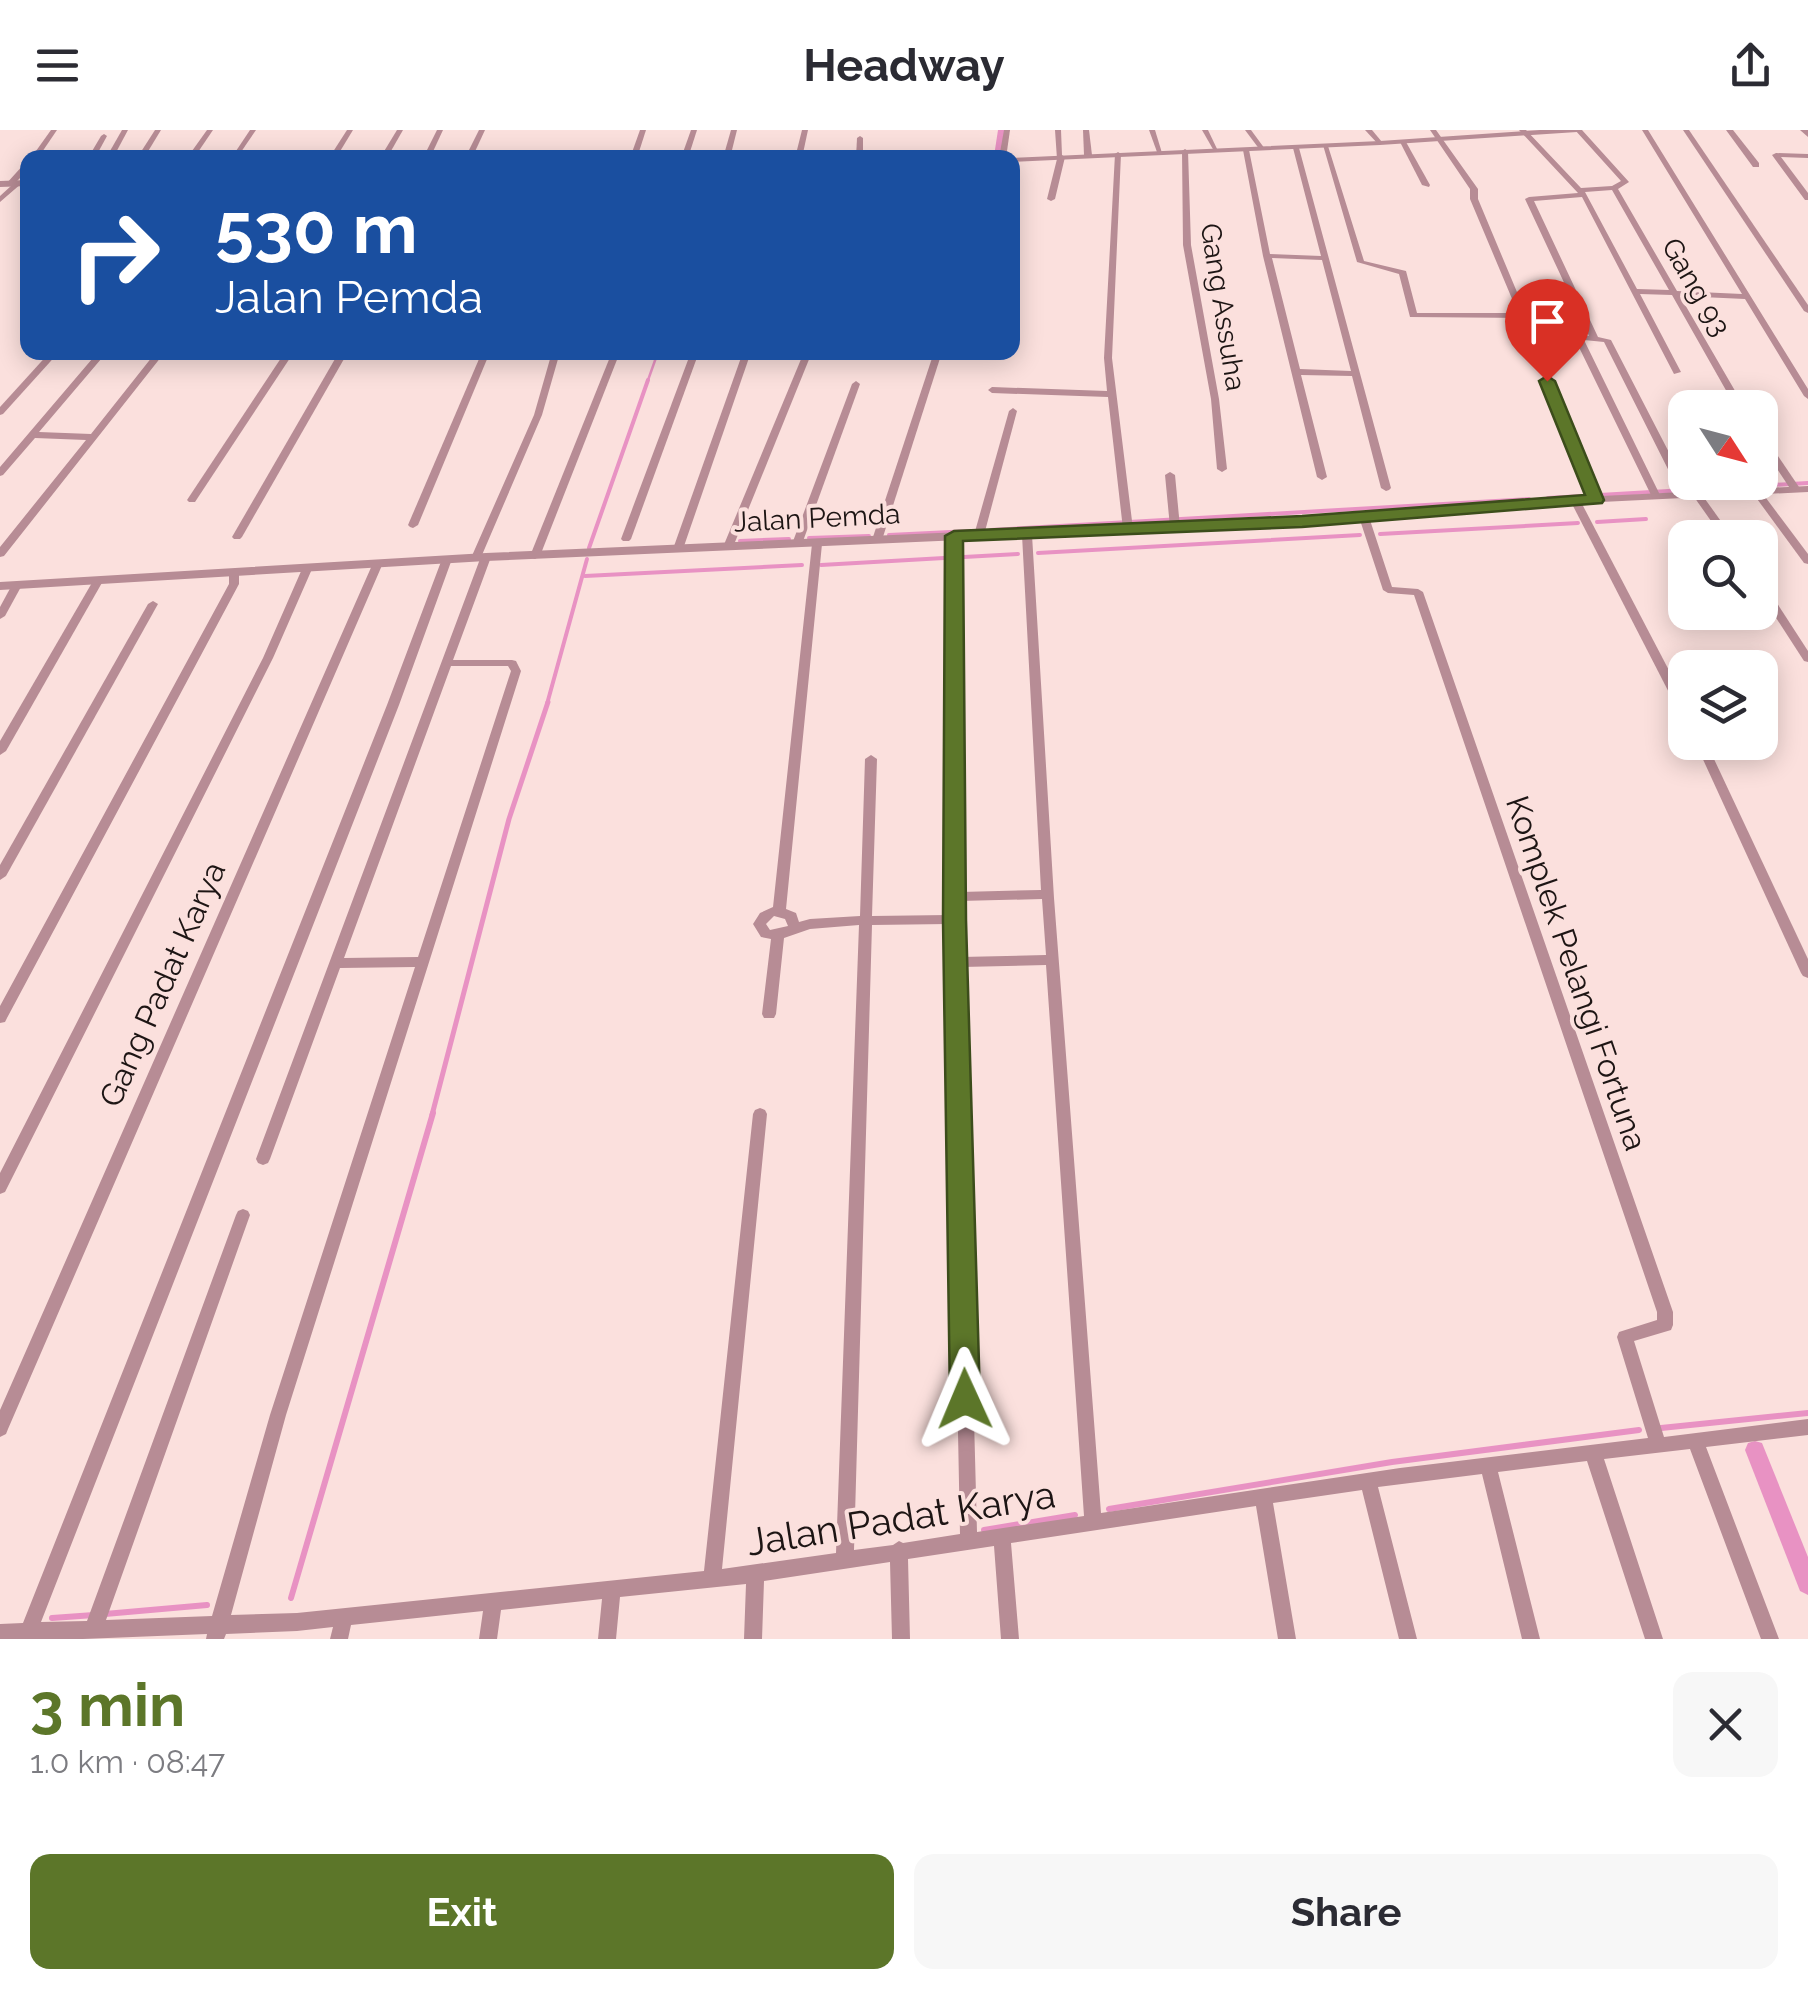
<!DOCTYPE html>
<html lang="en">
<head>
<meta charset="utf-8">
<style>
	body { margin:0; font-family:Raleway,sans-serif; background:#f7f7f7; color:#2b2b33; height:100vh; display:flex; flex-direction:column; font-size:38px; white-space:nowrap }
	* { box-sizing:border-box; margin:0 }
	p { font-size:32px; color:#7c7c81 }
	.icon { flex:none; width:55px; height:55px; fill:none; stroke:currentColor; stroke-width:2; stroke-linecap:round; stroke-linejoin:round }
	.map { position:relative; height:1509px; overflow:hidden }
	.drawer { display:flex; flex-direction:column; background:#fff; flex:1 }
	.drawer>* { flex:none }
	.banner { position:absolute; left:20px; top:20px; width:1000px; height:210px; border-radius:20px; box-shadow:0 5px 25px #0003; background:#1a4fa0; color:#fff; overflow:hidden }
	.needle { width:65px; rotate:126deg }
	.controls { position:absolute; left:1668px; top:260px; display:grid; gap:20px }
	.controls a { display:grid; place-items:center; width:110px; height:110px; border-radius:20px; background:#fff; box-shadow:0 5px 25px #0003; font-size:50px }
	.pin { position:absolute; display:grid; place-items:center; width:85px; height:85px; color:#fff; margin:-102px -42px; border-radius:50% 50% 50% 0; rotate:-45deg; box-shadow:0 0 10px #0007 }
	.pin .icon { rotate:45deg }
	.me { position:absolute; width:110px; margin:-55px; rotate:359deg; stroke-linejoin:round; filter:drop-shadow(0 0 8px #0008) }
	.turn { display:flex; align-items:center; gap:35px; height:210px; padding:0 30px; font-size:45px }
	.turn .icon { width:130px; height:130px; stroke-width:2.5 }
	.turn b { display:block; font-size:70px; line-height:85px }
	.round { display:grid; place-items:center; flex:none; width:105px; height:105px; border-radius:20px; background:#f7f7f7 }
	.headline { display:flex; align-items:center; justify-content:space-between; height:170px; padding:0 30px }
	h1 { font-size:60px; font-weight:700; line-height:75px; color:#5c7629 }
	.primary-button { display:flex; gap:20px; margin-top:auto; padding:20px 30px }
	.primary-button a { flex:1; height:115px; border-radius:20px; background:#5c7629; color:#fff; font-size:40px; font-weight:700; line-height:115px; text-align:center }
	.primary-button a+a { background:#f7f7f7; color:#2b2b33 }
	header { display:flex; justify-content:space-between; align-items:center; height:130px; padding:0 30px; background:#fff; font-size:45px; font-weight:700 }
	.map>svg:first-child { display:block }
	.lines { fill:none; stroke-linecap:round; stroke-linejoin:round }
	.stream-far3 { stroke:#e892c3; stroke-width:2.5 }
	.stream-far2 { stroke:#e892c3; stroke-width:4 }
	.stream-far1 { stroke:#e892c3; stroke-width:5 }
	.stream { stroke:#e892c3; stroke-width:6 }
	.canal { fill:#e892c3; fill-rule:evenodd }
	.minor { fill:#b78c95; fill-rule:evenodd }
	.tertiary { fill:#b78c95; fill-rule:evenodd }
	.route { fill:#5c7629; stroke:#3c4d1b; stroke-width:2.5 }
	.labels { text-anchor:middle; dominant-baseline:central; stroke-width:8; stroke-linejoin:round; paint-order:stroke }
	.far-street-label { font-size:28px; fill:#1d1514; stroke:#fbe0dd }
	.street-label { font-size:32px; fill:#1d1514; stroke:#fbe0dd }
	.near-street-label { font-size:38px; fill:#1d1514; stroke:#fbe0dd }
</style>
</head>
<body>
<header><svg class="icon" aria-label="menu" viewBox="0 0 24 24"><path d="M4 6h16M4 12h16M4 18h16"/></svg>Headway<svg class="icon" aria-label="share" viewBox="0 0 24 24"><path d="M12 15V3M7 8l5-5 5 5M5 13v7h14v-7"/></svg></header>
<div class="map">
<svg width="1808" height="1509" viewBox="0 0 1808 1509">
	<rect width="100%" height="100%" fill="#fbe0dd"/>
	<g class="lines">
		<!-- stream-far3 -->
		<polyline class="stream-far3" points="647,253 658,222"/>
		<!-- stream-far2 -->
		<g class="stream-far2">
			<polyline points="1548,368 1808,353"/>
			<polyline points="1597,392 1646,389"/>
			<polyline points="991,400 1529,369"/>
			<polyline points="1380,404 1578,393"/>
			<polyline points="889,405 971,401"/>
			<polyline points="809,408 869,406"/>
			<polyline points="740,411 789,409"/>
			<polyline points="589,418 648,250"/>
			<polyline points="1038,423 1360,405"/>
			<polyline points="964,427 1018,424"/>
			<polyline points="821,435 944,428"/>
			<polyline points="585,446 802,435"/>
			<polyline points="547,574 587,429"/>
		</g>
		<!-- stream-far1 -->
		<polyline class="stream-far1" points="432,985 509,689 548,572"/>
		<!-- stream -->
		<g class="stream">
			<polyline points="1661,1298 1808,1283"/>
			<polyline points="1109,1379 1392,1332 1639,1300"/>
			<polyline points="984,1400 1075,1385"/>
			<polyline points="291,1468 433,983"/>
			<polyline points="105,1484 207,1475"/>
			<polyline points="52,1488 94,1485"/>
		</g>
		<!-- canal -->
		<g class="canal">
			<polygon points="998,0 1006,0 1001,28 994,26"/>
			<polygon points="1755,1311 1762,1313 1808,1427 1808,1465 1800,1461 1745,1320 1748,1313"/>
		</g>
		<!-- minor -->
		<g class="minor">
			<polygon points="51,0 57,0 38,28 31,28"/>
			<polygon points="122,0 128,0 113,28 106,28"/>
			<polygon points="155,0 161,0 144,28 137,28"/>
			<polygon points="207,0 213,0 194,28 187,28"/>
			<polygon points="250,0 256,0 241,22 237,22 236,21"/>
			<polygon points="347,0 353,0 336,28 329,28"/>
			<polygon points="397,0 403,0 387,28 380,28"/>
			<polygon points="437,0 443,0 430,28 423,28"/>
			<polygon points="479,0 485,0 472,28 465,28"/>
			<polygon points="640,0 646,0 637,28 630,28"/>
			<polygon points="691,0 697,0 688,28 681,28"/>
			<polygon points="731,0 737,0 730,28 723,28"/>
			<polygon points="802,0 808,0 802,28 795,28"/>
			<polygon points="1004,0 1010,0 1006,28 999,28"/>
			<polygon points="1055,0 1061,0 1062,25 1065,27 1055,69 1051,71 1047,69 1057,29"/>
			<polygon points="1083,0 1089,0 1092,25 1088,27 1084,25"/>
			<polygon points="1149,0 1155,0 1162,23 1157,22"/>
			<polygon points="1202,0 1208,0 1218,21 1214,21"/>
			<polygon points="1245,0 1251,0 1265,19 1264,20 1260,20"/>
			<polygon points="1365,0 1372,0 1382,12 1382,14 1378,14"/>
			<polygon points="1430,0 1436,0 1478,59 1478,69 1527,186 1526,188 1410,187 1399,144 1357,132 1323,15 1328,16 1364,131 1406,141 1417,183 1518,183 1470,69 1470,59"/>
			<path d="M1519 0H1526L1581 58 1612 56 1621 51 1575 0H1582L1629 52 1618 59 1677 161 1742 164 1642 0H1648L1808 259V269L1804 266 1745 169 1680 166 1745 278H1736L1672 165 1640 164 1681 242 1674 244 1582 67 1534 71 1598 207 1611 210 1691 365 1689 367H1683L1681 365 1604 212 1584 210 1660 365 1658 367H1652L1574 207 1578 204 1589 206 1525 69 1529 67 1578 63ZM1612 60 1669 160 1637 159 1585 62Z"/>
			<polygon points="1683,0 1689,0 1808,175 1808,183 1804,181"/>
			<polygon points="1726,0 1733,0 1759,33 1759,37 1753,37"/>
			<polygon points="104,4 107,6 95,28 88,28 101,6"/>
			<polygon points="860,6 863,8 863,28 856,28 857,8"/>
			<polygon points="1403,10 1406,12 1430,55 1429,57 1422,55 1400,12"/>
			<path d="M1296 16 1299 18 1391 358 1389 360 1386 361 1381 358 1352 246 1301 245 1327 347 1322 350 1317 347 1263 126 1243 20 1246 18 1249 20 1270 124 1321 126 1293 18ZM1272 128 1322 130 1351 241 1300 239Z"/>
			<polygon points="1185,19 1188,21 1191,115 1219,269 1227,339 1222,342 1217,339 1211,269 1183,115 1182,21"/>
			<polygon points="1118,22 1121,24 1112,228 1133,399 1128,402 1123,399 1108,267 992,263 988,260 992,257 1107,261 1104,228 1115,24"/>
			<polygon points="1776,23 1808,24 1808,28 1781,27 1808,63 1808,70 1805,70 1772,25"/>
			<polygon points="25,33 28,33 28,40 17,51 22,53 0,72 0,66 11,56 6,54"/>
			<polygon points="1531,201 1535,204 1601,370 1599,372 1593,372 1591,370 1527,204"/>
			<polygon points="50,222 59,222 3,284 0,285 0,277"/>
			<polygon points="98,222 107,222 39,302 91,304 156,222 165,222 4,426 0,427 0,417 86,310 35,308 3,345 0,346 0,337"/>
			<polygon points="285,222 294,222 195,372 189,372 187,370"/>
			<polygon points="339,222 348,222 242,407 240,409 234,409 232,407"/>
			<polygon points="482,222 490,222 418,395 413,398 410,397 408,395"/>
			<path d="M552 222H560L542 285 482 425 486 424 491 427 453 530H512L516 531 521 541 286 1285 231 1485 297 1483 704 1441 753 984 755 980 760 978 765 980 767 984 722 1439 836 1423 859 795 810 799 784 808 776 884 774 888H764L762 884 771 809 761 807 753 794 760 783 773 777 812 414 817 411 822 414 786 779 796 783 799 792 810 789 860 786 865 629 871 625 877 629 872 786 948 785 949 407 954 404 959 407 960 762 1041 760 1022 405 1027 402 1032 405 1054 768 1101 1383 1400 1338 1648 1308 1617 1207 1619 1202 1657 1190V1182L1414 465 1388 463 1383 460 1359 387 1364 384 1369 387 1392 457 1418 459 1423 462 1673 1182V1195L1671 1200 1634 1211 1664 1307 1808 1289V1305L1706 1317 1779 1509H1761L1690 1319 1604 1329 1663 1509H1645L1587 1331 1498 1342 1540 1509H1522L1482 1344 1378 1357 1417 1509H1399L1362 1360 1273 1373 1296 1509H1278L1256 1376 1011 1413 1019 1509H1001L994 1416 908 1429 910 1509H892L890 1432 764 1451 762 1509H744L746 1454 620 1467 616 1509H598L602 1469 501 1480 497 1509H479L483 1481 351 1495 348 1509H330L333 1497 297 1501 226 1504 224 1509H206L207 1504 83 1509H0V1494L23 1493 387 575 442 429 447 426 452 429 399 575 41 1492 87 1491 236 1085 238 1081 243 1079 248 1081 250 1085 106 1490 212 1486 270 1285 415 837 340 838 270 1029 268 1033 263 1035 258 1033 256 1029 480 429 476 431 471 428 534 285ZM451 536H508L511 541 418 827 344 828ZM1042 769 1046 825 961 827 960 771ZM774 786 785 789 788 796 770 800 766 794ZM948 794 960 1404 903 1413 899 1411 893 1415 854 1420 872 795ZM1046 835 1084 1386 977 1402 962 837Z"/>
			<polygon points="612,222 620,222 540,426 535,429 531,428 530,426"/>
			<polygon points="691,222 699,222 631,409 629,411 623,411 621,409"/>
			<polygon points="743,222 751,222 683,419 678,422 674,421 673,419"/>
			<polygon points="804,222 812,222 733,417 732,419 724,419 723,417"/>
			<polygon points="934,222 942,222 882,410 877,413 873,412 872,410"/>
			<polygon points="856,251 860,254 802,414 797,417 793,416 792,414 852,254"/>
			<polygon points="1013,278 1017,281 984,405 979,408 976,407 974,405 1009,281"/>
			<polygon points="1760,303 1763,304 1801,360 1799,362 1793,362 1791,360 1760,313"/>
			<polygon points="1170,342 1175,345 1180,397 1175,400 1170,397 1165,345"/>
			<polygon points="1757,359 1760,360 1808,424 1808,434 1804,433 1752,362"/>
			<polygon points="1697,361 1700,362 1733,408 1723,408 1692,364"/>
			<polygon points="1576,369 1581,372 1685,571 1685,585 1679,582 1571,372"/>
			<polygon points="378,430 383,433 8,1299 6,1304 0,1307 0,1280 373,433"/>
			<polygon points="307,436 312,439 273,528 5,1062 0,1064 0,1043 263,528 302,439"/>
			<polygon points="234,439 239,442 239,454 7,888 5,892 0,893 0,876 229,454 229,442"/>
			<polygon points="98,448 103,451 6,621 0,625 0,611 93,451"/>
			<polygon points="17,452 22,455 5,486 0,489 0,477 13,453"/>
			<polygon points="1760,452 1764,453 1808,521 1808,532 1804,531 1760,463"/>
			<polygon points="153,471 158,474 6,746 0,750 0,735 148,474"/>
			<polygon points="1695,612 1706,612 1808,829 1808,848 1803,846 1801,843"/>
		</g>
		<!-- tertiary -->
		<g class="tertiary">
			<polygon points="1540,0 1581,0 1577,2 1380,15 1012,32 1012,28 1009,28 1380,11"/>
			<polygon points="1800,0 1808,0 1808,7"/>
			<polygon points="28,50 28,56 0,57 0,51"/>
			<polygon points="1808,356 1808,362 1540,375 1302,395 486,431 0,460 0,452 486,423 1302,387 1540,369"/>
		</g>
	</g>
	<!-- route -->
	<polygon class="route" points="1547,246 1555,251 1604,370 1602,373 1302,397 963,411 966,790 980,1269 975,1279 965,1283 954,1279 950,1269 943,790 945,406 954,401 1302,386 1585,365 1539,251"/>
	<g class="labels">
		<!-- far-street labels -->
		<g class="far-street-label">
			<text transform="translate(1696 157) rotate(60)">Gang 93</text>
			<text transform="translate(1223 177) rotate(81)">Gang Assuha</text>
			<text transform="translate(817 388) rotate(-3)">Jalan Pemda</text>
		</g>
		<!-- street labels -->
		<g class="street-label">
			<text transform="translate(1577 843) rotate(71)">Komplek Pelangi Fortuna</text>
			<text transform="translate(162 854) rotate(-66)">Gang Padat Karya</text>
		</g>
		<!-- near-street labels -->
		<g class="near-street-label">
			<text transform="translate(901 1388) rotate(-9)">Jalan Padat Karya</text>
		</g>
	</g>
</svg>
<div class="controls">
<a><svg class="needle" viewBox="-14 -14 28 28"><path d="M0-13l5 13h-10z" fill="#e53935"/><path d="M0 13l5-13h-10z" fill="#7c7c81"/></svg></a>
<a><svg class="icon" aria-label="search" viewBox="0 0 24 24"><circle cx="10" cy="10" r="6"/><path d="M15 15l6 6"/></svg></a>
<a><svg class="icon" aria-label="layers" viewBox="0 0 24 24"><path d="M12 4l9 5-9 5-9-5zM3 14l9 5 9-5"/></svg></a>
</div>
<div class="pin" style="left:1547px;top:251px;background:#d93025"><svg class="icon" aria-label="arrive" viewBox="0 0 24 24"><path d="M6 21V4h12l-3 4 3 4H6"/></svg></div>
<svg class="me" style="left:965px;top:1269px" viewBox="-20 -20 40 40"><path d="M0-17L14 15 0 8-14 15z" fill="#5c7629" stroke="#fff" stroke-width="4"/></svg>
<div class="banner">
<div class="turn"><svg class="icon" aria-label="right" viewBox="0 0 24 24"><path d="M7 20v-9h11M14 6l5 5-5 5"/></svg><div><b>530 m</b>Jalan Pemda</div></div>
</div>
</div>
<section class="drawer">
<div class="headline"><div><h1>3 min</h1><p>1.0 km · 08:47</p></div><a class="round"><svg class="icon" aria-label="close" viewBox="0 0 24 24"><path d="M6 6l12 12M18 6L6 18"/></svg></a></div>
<div class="primary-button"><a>Exit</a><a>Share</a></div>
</section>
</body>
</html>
